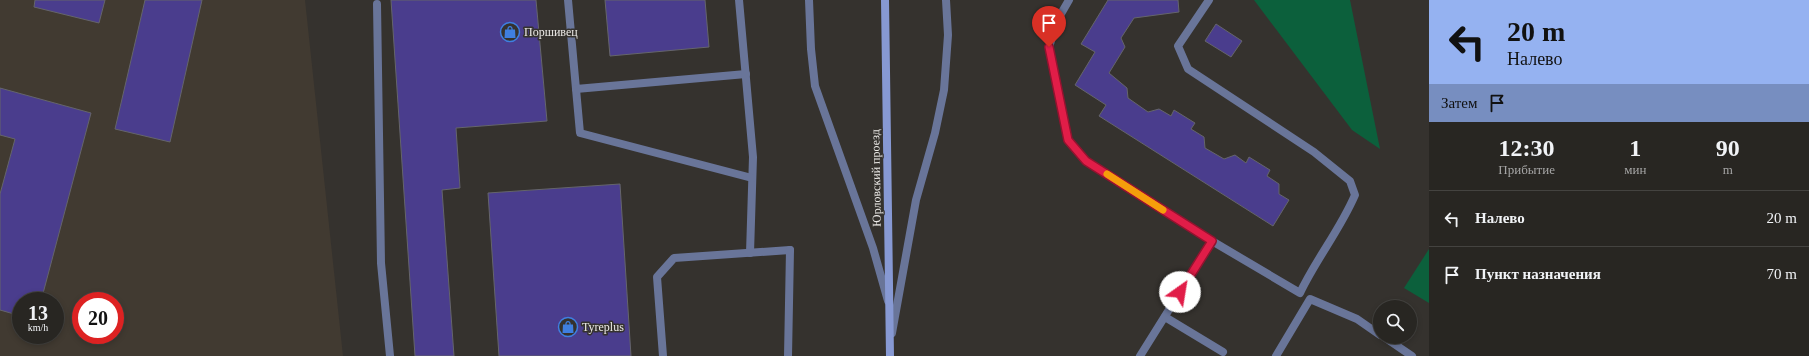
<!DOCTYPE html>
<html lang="ru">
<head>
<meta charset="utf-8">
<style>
	body { margin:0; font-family:Georgia,serif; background:#34322f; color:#f1f3f6; height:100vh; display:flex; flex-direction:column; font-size:15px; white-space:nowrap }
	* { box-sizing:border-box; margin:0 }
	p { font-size:13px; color:#a5a5a5 }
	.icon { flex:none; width:22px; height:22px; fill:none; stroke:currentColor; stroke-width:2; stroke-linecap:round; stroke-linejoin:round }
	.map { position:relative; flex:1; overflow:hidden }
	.drawer { display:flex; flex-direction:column; background:#282622; width:380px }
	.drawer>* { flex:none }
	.hud { background:#95b2f1; color:#111; overflow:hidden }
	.buttons { position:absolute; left:1373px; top:300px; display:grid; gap:8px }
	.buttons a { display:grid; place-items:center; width:44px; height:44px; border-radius:50%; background:#282622; box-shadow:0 2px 6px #0003,0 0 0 1px #444340; font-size:20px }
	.speed { position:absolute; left:12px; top:292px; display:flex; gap:8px; font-size:20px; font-weight:700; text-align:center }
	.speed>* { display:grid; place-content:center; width:52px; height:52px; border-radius:50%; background:#282622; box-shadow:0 2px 6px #0003,0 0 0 1px #444340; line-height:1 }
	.speed small { font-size:10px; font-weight:400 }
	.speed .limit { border:6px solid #d22; background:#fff; color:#111 }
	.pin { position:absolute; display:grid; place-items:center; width:34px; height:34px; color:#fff; margin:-41px -17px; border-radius:50% 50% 50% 0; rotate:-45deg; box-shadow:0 0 4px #0007 }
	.pin .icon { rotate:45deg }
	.me { position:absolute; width:44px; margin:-22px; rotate:32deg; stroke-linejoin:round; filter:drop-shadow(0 0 3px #0008) }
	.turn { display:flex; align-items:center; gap:14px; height:84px; padding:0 12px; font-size:18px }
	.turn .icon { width:52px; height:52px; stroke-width:2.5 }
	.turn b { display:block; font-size:28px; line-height:34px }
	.then { display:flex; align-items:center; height:38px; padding:0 12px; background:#0003; gap:8px; font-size:15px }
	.eta { display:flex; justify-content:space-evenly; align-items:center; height:68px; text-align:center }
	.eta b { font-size:24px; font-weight:700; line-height:28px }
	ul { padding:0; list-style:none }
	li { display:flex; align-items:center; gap:12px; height:56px; padding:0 12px; border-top:1px solid #444340 }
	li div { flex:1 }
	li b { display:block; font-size:15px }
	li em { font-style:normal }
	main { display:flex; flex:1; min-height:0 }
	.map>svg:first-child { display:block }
	.built { fill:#413a31; fill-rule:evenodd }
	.green { fill:#0c603c }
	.building { fill:#4a3d8d; stroke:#65656b }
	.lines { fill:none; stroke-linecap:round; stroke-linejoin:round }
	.service { stroke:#697599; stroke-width:8 }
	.minor { stroke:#697599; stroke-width:8 }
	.secondary { stroke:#8799d3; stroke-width:8 }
	.route-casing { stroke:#92132f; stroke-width:10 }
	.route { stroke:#e11d48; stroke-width:7 }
	.slow { stroke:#f59e0b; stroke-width:7 }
	.labels { text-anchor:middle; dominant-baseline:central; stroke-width:3; stroke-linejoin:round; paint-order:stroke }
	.poi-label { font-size:12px; fill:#eceae7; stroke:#35322e; text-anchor:start }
	.street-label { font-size:12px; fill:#eceae7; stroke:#35322e }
</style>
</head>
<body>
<main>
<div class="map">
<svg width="1429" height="356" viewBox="0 0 1429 356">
	<rect width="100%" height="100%" fill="#35322e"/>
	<!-- built -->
	<path class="built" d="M0 0H305L343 356H0ZM21 301H55V335H21ZM81 301H115V335H81Z"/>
	<!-- green -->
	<g class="green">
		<polygon points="1254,0 1350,0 1380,149 1352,130"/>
		<polygon points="1429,249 1429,303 1404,288"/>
	</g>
	<!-- building -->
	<g class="building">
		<polygon points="35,0 105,0 99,23 34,7"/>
		<polygon points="145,0 202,0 170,142 115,129"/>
		<polygon points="391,0 536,0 547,121 456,128 460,188 442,190 454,356 415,356"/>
		<polygon points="605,0 705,0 709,47 610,56"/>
		<polygon points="1108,0 1178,0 1179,12 1134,18 1121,38 1125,47 1109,73 1127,88 1128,98 1148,112 1159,109 1171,116 1174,110 1195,123 1191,129 1204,137 1205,148 1224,159 1235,155 1246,163 1249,157 1270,170 1267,176 1279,184 1279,194 1289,200 1273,226 1099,116 1106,105 1075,85 1095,52 1081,44"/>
		<polygon points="1216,24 1242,41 1231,57 1205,41"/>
		<polygon points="0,88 91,113 41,301 21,301 21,316 0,310 0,194 15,139 0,135"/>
		<polygon points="620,184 631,356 499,356 488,193"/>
	</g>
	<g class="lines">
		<!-- service -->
		<g class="service">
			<polyline points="568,0 576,89 746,74"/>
			<polyline points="739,0 753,157 750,253"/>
			<path d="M1069 0 1058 19 1049 47 1068 140 1086 161 1212 241 1300 293C1316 259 1340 230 1355 195L1350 181 1314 152 1188 69 1178 46 1209 0"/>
			<polyline points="377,4 381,263 390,356"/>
			<polyline points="576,89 580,133 752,178"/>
			<polyline points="1165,317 1223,352"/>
			<polyline points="1384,337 1412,356"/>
			<polyline points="663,356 657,277 674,258 790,250"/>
			<polyline points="1140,356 1212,241"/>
			<polyline points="1276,356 1310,299 1357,319 1380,335"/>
		</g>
		<!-- minor -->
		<g class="minor">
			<polyline points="809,0 811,49 815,86 873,248 888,301"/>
			<polyline points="892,333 916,200 935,133 944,90 948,35 946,0"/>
			<polyline points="788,356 790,250"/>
		</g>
		<!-- secondary -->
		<polyline class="secondary" points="885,0 890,356"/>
	</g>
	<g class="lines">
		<defs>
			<polyline id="route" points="1049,47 1068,140 1086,161 1212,241 1180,292"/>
		</defs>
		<!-- route casing -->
		<use href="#route" class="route-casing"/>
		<!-- route -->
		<use href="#route" class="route"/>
		<!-- slow -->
		<polyline class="slow" points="1107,174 1163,210"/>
	</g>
	<!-- icons -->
	<defs>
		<symbol id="shop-ring" viewBox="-11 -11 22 22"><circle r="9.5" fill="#35322e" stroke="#3f7fe0" stroke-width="1.5"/><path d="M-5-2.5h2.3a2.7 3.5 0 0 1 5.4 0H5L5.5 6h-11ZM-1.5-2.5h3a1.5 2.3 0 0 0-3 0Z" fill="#3f7fe0"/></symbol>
	</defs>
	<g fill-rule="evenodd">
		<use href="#shop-ring" x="499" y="21" width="22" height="22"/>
		<use href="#shop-ring" x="557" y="316" width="22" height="22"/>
	</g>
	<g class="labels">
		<!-- poi labels -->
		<g class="poi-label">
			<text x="524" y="32">Поршивец</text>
			<text x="582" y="327">Tyreplus</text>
		</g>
		<!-- street labels -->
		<g class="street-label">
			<text transform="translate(876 178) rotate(-91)">Юрловский проезд</text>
		</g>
	</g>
</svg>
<div class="buttons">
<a><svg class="icon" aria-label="search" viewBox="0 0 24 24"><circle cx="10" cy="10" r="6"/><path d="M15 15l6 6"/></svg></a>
</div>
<div class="speed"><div>13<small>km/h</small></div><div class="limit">20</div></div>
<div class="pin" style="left:1049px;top:47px;background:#d93025"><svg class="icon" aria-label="arrive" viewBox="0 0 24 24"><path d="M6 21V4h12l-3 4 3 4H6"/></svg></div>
<svg class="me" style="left:1180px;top:292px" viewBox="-20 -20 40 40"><circle r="19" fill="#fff"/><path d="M0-13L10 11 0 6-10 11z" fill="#e11d48"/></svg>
</div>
<section class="drawer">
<div class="hud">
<div class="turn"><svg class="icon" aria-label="left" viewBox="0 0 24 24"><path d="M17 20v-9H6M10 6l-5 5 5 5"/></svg><div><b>20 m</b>Налево</div></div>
<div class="then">Затем<svg class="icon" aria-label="arrive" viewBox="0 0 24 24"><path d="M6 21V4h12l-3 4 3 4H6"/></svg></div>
</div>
<div class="eta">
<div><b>12:30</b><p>Прибытие</p></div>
<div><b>1</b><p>мин</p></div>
<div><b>90</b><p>m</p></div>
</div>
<ul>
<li><svg class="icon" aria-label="left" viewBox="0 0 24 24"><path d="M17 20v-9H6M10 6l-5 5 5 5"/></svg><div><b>Налево</b></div><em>20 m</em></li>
<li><svg class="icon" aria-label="arrive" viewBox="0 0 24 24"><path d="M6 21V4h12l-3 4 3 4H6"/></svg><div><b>Пункт назначения</b></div><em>70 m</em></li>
</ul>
</section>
</main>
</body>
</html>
